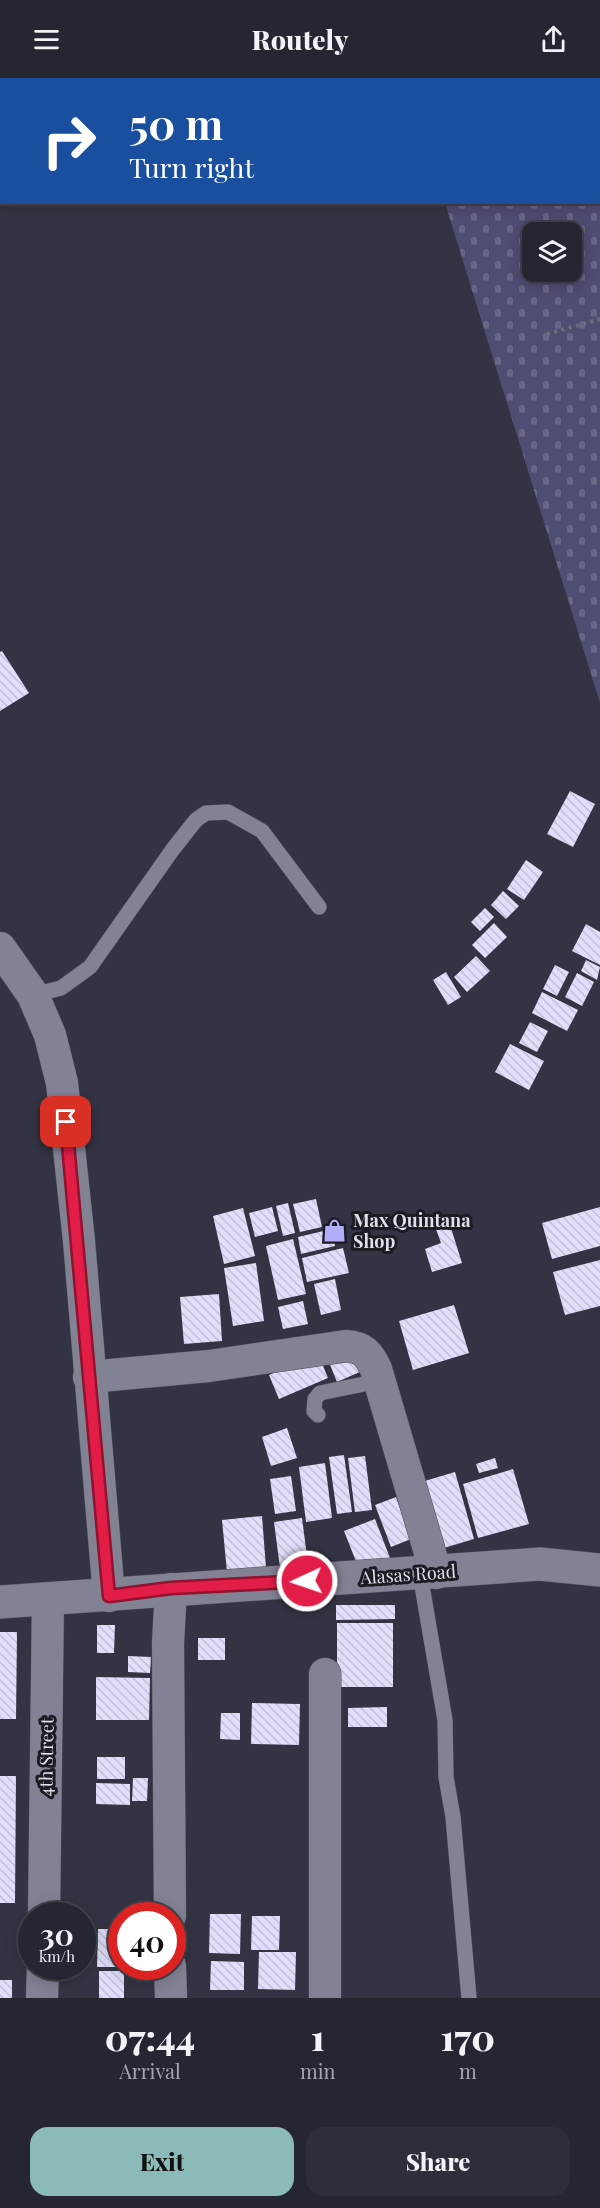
<!DOCTYPE html>
<html lang="en">
<head>
<meta charset="utf-8">
<style>
	body { margin:0; font-family:"Playfair Display",serif; background:#2e2e3a; color:#f1f3f6; height:100vh; display:flex; flex-direction:column; font-size:22px; white-space:nowrap }
	* { box-sizing:border-box; margin:0 }
	p { font-size:20px; color:#a4a5ac }
	.icon { flex:none; width:33px; height:33px; fill:none; stroke:currentColor; stroke-width:2; stroke-linecap:round; stroke-linejoin:round }
	.map { position:relative; height:1920px; overflow:hidden }
	.details { display:flex; flex-direction:column; background:#262632; flex:1 }
	.details>* { flex:none }
	.banner { position:absolute; left:0px; top:0px; width:600px; height:126px; box-shadow:0 3px 15px #0003,0 0 0 2px #42434d; background:#1a4fa0; color:#fff; overflow:hidden }
	.fabs { position:absolute; left:522px; top:144px; display:grid; gap:12px }
	.fabs a { display:grid; place-items:center; width:60px; height:60px; border-radius:12px; background:#262632; box-shadow:0 3px 15px #0003,0 0 0 2px #42434d; font-size:30px }
	.speed { position:absolute; left:18px; top:1824px; display:flex; gap:12px; font-size:30px; font-weight:700; text-align:center }
	.speed>* { display:grid; place-content:center; width:78px; height:78px; border-radius:50%; background:#262632; box-shadow:0 3px 15px #0003,0 0 0 2px #42434d; line-height:1 }
	.speed small { font-size:15px; font-weight:400 }
	.speed .limit { border:9px solid #d22; background:#fff; color:#111 }
	.pin { position:absolute; display:grid; place-items:center; width:51px; height:51px; color:#fff; margin:-26px; border-radius:12px; box-shadow:0 3px 9px #0006 }
	.me { position:absolute; width:66px; margin:-33px; rotate:267deg; stroke-linejoin:round; filter:drop-shadow(0 0 4px #0008) }
	.turn { display:flex; align-items:center; gap:21px; height:126px; padding:0 30px; font-size:27px }
	.turn .icon { width:78px; height:78px; stroke-width:2.5 }
	.turn b { display:block; font-size:42px; line-height:51px }
	.eta { display:flex; justify-content:space-evenly; align-items:center; height:102px; text-align:center }
	.eta b { font-size:36px; font-weight:800; line-height:42px }
	.cta { display:flex; gap:12px; margin-top:auto; padding:12px 30px }
	.cta a { flex:1; height:69px; border-radius:18px; background:#8bbbb9; color:#111; font-size:24px; font-weight:800; line-height:69px; text-align:center }
	.cta a+a { background:#2e2e3a; color:#f1f3f6 }
	header { display:flex; justify-content:space-between; align-items:center; height:78px; padding:0 30px; background:#262632; font-size:27px; font-weight:800 }
	.map>svg:first-child { display:block }
	.cemetery { fill:url(#cemetery-stones); fill-rule:evenodd }
	.building { fill:url(#building-back-hatch) }
	.lines { fill:none; stroke-linecap:round; stroke-linejoin:round }
	.service-casing { stroke:#52515f; stroke-width:16 }
	.minor-casing { stroke:#52515f; stroke-width:33 }
	.tertiary-casing { stroke:#52515f; stroke-width:34 }
	.path { stroke:#6e6e7c; stroke-width:4; stroke-dasharray:3 4.5; stroke-linecap:butt }
	.service { stroke:#828295; stroke-width:15 }
	.minor { stroke:#828295; stroke-width:32 }
	.tertiary { stroke:#828295; stroke-width:33 }
	.route-casing { stroke:#92132f; stroke-width:15 }
	.route { stroke:#e11d48; stroke-width:10 }
	.labels { text-anchor:middle; dominant-baseline:central; stroke-width:6; stroke-linejoin:round; paint-order:stroke }
	.poi-label { font-size:18px; font-weight:bold; fill:#e0e0ea; stroke:#1b1b23; text-anchor:start }
	.street-label { font-size:18px; fill:#e0e0ea; stroke:#1b1b23 }
</style>
</head>
<body>
<header><svg class="icon" aria-label="menu" viewBox="0 0 24 24"><path d="M4 6h16M4 12h16M4 18h16"/></svg>Routely<svg class="icon" aria-label="share" viewBox="0 0 24 24"><path d="M12 15V3M7 8l5-5 5 5M5 13v7h14v-7"/></svg></header>
<div class="map">
<svg width="600" height="1920" viewBox="0 0 600 1920">
	<defs>
		<pattern id="cemetery-stones" width="16" height="16" patternUnits="userSpaceOnUse" patternTransform="scale(1.5)"><rect width="16" height="16" fill="#4e4d72"/><path d="M2 7V4a2 2 0 0 1 4 0v3zM10 15v-3a2 2 0 0 1 4 0v3z" fill="#676686"/></pattern>
		<pattern id="building-back-hatch" width="6" height="6" patternUnits="userSpaceOnUse" patternTransform="scale(1.5)"><rect width="6" height="6" fill="#dfdffb"/><path d="M-1 5l2 2M0 0l6 6M5-1l2 2" fill="none" stroke="#c0c0d7"/></pattern>
	</defs>
	<rect width="100%" height="100%" fill="#333343"/>
	<!-- cemetery -->
	<path class="cemetery" d="M406 0H600V625L445 125 598 124V2ZM532 154H572V194H532Z"/>
	<!-- building -->
	<g class="building">
		<polygon points="2,573 29,615 0,633 0,574"/>
		<polygon points="570,713 595,726 573,769 547,756"/>
		<polygon points="526,782 543,794 524,822 507,811"/>
		<polygon points="503,813 519,828 506,841 491,827"/>
		<polygon points="485,830 494,839 480,853 471,844"/>
		<polygon points="494,845 507,859 485,880 472,867"/>
		<polygon points="586,846 600,854 600,887 572,873"/>
		<polygon points="476,878 490,893 467,914 454,899"/>
		<polygon points="586,882 600,889 597,902 581,893"/>
		<polygon points="555,887 569,894 557,918 543,911"/>
		<polygon points="446,894 461,919 448,927 433,902"/>
		<polygon points="577,895 594,904 582,928 565,919"/>
		<polygon points="542,914 578,932 567,953 532,935"/>
		<polygon points="530,944 548,953 537,974 519,965"/>
		<polygon points="510,966 544,983 529,1012 495,994"/>
		<polygon points="316,1121 322,1149 300,1154 293,1126"/>
		<polygon points="288,1125 295,1155 283,1158 276,1128"/>
		<polygon points="272,1129 278,1153 255,1159 249,1135"/>
		<polygon points="600,1129 600,1168 552,1181 542,1145"/>
		<polygon points="243,1130 255,1178 224,1186 213,1138"/>
		<polygon points="450,1147 462,1185 432,1194 425,1171 441,1165 436,1151"/>
		<polygon points="332,1151 335,1168 301,1176 298,1159"/>
		<polygon points="293,1161 306,1216 278,1222 266,1168"/>
		<polygon points="343,1170 349,1195 307,1204 302,1180"/>
		<polygon points="600,1182 600,1228 565,1237 553,1194"/>
		<polygon points="256,1185 264,1243 233,1248 224,1190"/>
		<polygon points="335,1201 341,1232 321,1237 314,1206"/>
		<polygon points="219,1216 222,1263 184,1266 180,1219"/>
		<polygon points="303,1223 308,1246 283,1251 278,1229"/>
		<polygon points="454,1227 469,1275 413,1292 399,1243"/>
		<polygon points="354,1274 362,1293 337,1304 329,1284"/>
		<polygon points="318,1276 328,1300 279,1321 269,1297"/>
		<polygon points="287,1350 297,1380 271,1388 262,1359"/>
		<polygon points="344,1377 352,1434 337,1436 329,1379"/>
		<polygon points="365,1378 372,1432 355,1434 348,1380"/>
		<polygon points="495,1380 498,1390 479,1395 476,1386"/>
		<polygon points="325,1385 332,1440 306,1444 299,1389"/>
		<polygon points="513,1391 529,1446 478,1460 463,1406"/>
		<polygon points="455,1394 474,1461 437,1472 418,1405"/>
		<polygon points="291,1398 296,1433 275,1436 270,1401"/>
		<polygon points="396,1419 411,1461 391,1469 375,1427"/>
		<polygon points="262,1438 266,1490 227,1494 222,1442"/>
		<polygon points="302,1440 308,1486 280,1490 274,1444"/>
		<polygon points="375,1441 390,1480 359,1491 344,1453"/>
		<polygon points="336,1527 395,1527 395,1541 336,1542"/>
		<rect x="337" y="1545" width="56" height="64"/>
		<polygon points="97,1547 115,1547 114,1575 97,1575"/>
		<polygon points="0,1554 17,1554 16,1641 0,1641"/>
		<rect x="198" y="1560" width="27" height="22"/>
		<polygon points="128,1578 151,1579 150,1595 128,1594"/>
		<polygon points="96,1599 150,1600 149,1642 96,1642"/>
		<polygon points="252,1625 300,1626 299,1667 251,1666"/>
		<polygon points="387,1629 387,1649 348,1649 348,1630"/>
		<polygon points="221,1635 240,1635 240,1662 220,1661"/>
		<rect x="97" y="1679" width="28" height="22"/>
		<polygon points="0,1698 16,1698 15,1825 0,1825"/>
		<polygon points="133,1700 148,1700 147,1723 132,1723"/>
		<polygon points="96,1705 130,1706 130,1727 96,1726"/>
		<polygon points="210,1836 241,1836 240,1876 209,1875"/>
		<polygon points="252,1838 280,1838 279,1872 251,1872"/>
		<polygon points="98,1851 120,1851 119,1889 97,1889"/>
		<polygon points="259,1874 296,1874 295,1912 258,1911"/>
		<polygon points="211,1883 244,1884 244,1912 210,1912"/>
		<rect x="99" y="1893" width="25" height="27"/>
		<rect x="0" y="1902" width="12" height="18"/>
	</g>
	<g class="lines">
		<defs>
			<g id="service">
				<polyline points="598,41 600,40"/>
				<polyline points="33,917 61,910 90,889 173,771 196,742 206,735 228,734 262,753 319,829"/>
				<polyline points="318,1337 314,1333 315,1321 320,1315 379,1303"/>
				<polyline points="420,1496 445,1642 446,1699 453,1739 469,1920"/>
			</g>
			<g id="minor">
				<polyline points="0,870 33,917 50,957 62,1005 79,1163 109,1518"/>
				<path d="M89 1299 209 1288 346 1268C363 1269 369 1276 376 1291L436 1495"/>
				<polyline points="44,1838 48,1521"/>
				<polyline points="170,1838 168,1565 171,1511"/>
				<polyline points="170,1888 171,1920"/>
				<polyline points="42,1920 43,1888"/>
				<polyline points="325,1920 325,1596"/>
			</g>
			<polyline id="tertiary" points="0,1524 540,1486 600,1492"/>
		</defs>
		<!-- service casing -->
		<use href="#service" class="service-casing"/>
		<!-- minor casing -->
		<use href="#minor" class="minor-casing"/>
		<!-- tertiary casing -->
		<use href="#tertiary" class="tertiary-casing"/>
		<!-- path -->
		<g class="path">
			<polyline points="547,256 600,241"/>
			<polyline points="593,404 600,402"/>
		</g>
		<!-- service -->
		<use href="#service" class="service"/>
		<!-- minor -->
		<use href="#minor" class="minor"/>
		<!-- tertiary -->
		<use href="#tertiary" class="tertiary"/>
	</g>
	<g class="lines">
		<defs>
			<polyline id="route" points="66,1044 109,1518 171,1510 307,1503"/>
		</defs>
		<!-- route casing -->
		<use href="#route" class="route-casing"/>
		<!-- route -->
		<use href="#route" class="route"/>
	</g>
	<!-- icons -->
	<defs>
		<symbol id="shop-bare" viewBox="-9 -9 18 18"><path d="M-5-2.5h2.3a2.7 3.5 0 0 1 5.4 0H5L5.5 6h-11ZM-1.5-2.5h3a1.5 2.3 0 0 0-3 0Z" fill="#b1adfa" stroke="#1b1b23" stroke-width="2.5" paint-order="stroke"/></symbol>
	</defs>
	<g fill-rule="evenodd">
		<use href="#shop-bare" x="318" y="1136" width="33" height="33"/>
	</g>
	<g class="labels">
		<!-- poi labels -->
		<g class="poi-label">
			<text x="353" y="1142">Max Quintana<tspan x="353" dy="21">Shop</tspan></text>
		</g>
		<!-- street labels -->
		<g class="street-label">
			<text transform="translate(408 1496) rotate(-4)">Alasas Road</text>
			<text transform="translate(46 1679) rotate(-89)">4th Street</text>
		</g>
	</g>
</svg>
<div class="fabs">
<a><svg class="icon" aria-label="layers" viewBox="0 0 24 24"><path d="M12 4l9 5-9 5-9-5zM3 14l9 5 9-5"/></svg></a>
</div>
<div class="speed"><div>30<small>km/h</small></div><div class="limit">40</div></div>
<div class="pin" style="left:66px;top:1044px;background:#d93025"><svg class="icon" aria-label="arrive" viewBox="0 0 24 24"><path d="M6 21V4h12l-3 4 3 4H6"/></svg></div>
<svg class="me" style="left:307px;top:1503px" viewBox="-20 -20 40 40"><circle r="17" fill="#e11d48" stroke="#fff" stroke-width="3"/><path d="M0-11L8 9 0 5-8 9z" fill="#fff"/></svg>
<div class="banner">
<div class="turn"><svg class="icon" aria-label="right" viewBox="0 0 24 24"><path d="M7 20v-9h11M14 6l5 5-5 5"/></svg><div><b>50 m</b>Turn right</div></div>
</div>
</div>
<section class="details">
<div class="eta">
<div><b>07:44</b><p>Arrival</p></div>
<div><b>1</b><p>min</p></div>
<div><b>170</b><p>m</p></div>
</div>
<div class="cta"><a>Exit</a><a>Share</a></div>
</section>
</body>
</html>
